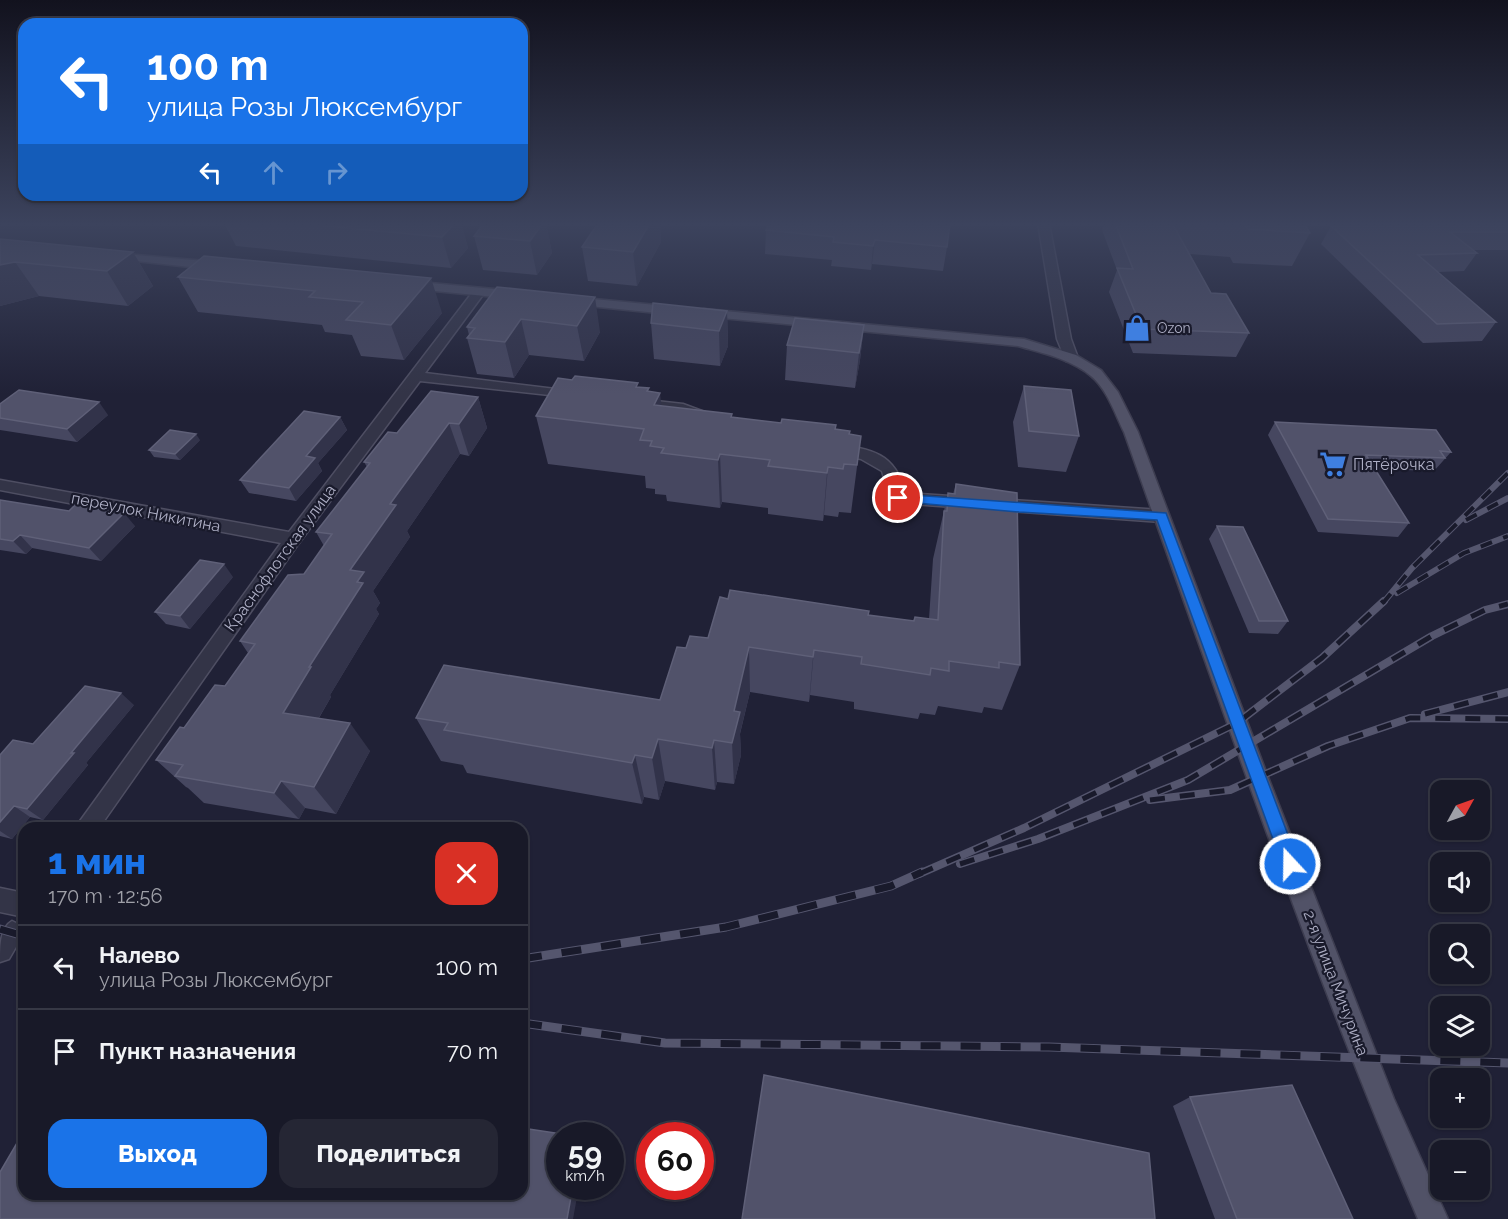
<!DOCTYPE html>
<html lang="ru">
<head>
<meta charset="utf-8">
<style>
	body { margin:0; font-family:Raleway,sans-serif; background:#252634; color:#f1f3f6; height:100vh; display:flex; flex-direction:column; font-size:22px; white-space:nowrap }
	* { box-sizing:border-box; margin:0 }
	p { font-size:20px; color:#9fa0a8 }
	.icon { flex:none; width:33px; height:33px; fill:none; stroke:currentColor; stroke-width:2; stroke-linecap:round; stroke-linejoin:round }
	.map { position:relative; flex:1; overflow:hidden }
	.drawer { position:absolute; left:18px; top:822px; width:510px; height:378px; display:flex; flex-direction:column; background:#181928; border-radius:18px; box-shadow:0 2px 4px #0004,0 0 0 2px #363845 }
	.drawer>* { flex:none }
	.guide { position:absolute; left:18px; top:18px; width:510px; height:183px; border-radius:18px; box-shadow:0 2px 4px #0004,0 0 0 2px #363845; background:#1a73e8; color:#fff; overflow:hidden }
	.needle { width:39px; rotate:50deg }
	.fabs { position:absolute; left:1430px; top:780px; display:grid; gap:12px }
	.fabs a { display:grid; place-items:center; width:60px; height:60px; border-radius:12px; background:#181928; box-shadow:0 2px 4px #0004,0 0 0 2px #363845; font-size:30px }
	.speed { position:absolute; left:546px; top:1122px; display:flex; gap:12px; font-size:30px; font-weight:700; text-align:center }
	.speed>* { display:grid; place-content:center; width:78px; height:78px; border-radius:50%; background:#181928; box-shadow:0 2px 4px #0004,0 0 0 2px #363845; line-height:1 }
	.speed small { font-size:15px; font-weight:400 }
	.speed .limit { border:9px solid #d22; background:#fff; color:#111 }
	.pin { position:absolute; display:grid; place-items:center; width:51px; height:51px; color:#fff; margin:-26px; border:3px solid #fff; border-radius:50%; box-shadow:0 2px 6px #0007 }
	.me { position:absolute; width:66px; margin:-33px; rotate:339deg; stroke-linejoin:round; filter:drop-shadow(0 0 4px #0008) }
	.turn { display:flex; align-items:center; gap:21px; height:126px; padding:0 30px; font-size:27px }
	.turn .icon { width:78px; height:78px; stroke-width:2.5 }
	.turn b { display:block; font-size:42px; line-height:51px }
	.lanes { display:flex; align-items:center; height:57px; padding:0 30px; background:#0003; justify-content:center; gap:30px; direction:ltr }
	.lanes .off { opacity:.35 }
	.round { display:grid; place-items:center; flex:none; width:63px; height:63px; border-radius:18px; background:#252634 }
	.summary { display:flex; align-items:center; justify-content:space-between; height:102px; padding:0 30px }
	h1 { font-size:36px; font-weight:800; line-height:45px; color:#1a73e8 }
	.action { display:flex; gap:12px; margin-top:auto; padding:12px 30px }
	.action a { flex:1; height:69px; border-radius:18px; background:#1a73e8; color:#fff; font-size:24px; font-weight:800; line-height:69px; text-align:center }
	.action a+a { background:#252634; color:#f1f3f6 }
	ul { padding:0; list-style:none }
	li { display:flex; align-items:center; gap:18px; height:84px; padding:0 30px; border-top:2px solid #363845 }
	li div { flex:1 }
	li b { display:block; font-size:22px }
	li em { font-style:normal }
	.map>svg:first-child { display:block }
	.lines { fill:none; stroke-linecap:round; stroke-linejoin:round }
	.minor-casing { stroke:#4e4e62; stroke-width:3 }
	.primary-casing { stroke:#3d3d50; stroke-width:3 }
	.minor { fill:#333447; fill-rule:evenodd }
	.primary { fill:#515267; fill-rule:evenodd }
	.rail-far2-casing { stroke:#55566e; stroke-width:6 }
	.rail-far1-casing { stroke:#55566e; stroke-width:8 }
	.rail-casing { stroke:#55566e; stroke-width:9 }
	.rail-far2 { stroke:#191a2b; stroke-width:4; stroke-dasharray:12; stroke-linecap:butt }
	.rail-far1 { stroke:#191a2b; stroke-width:5; stroke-dasharray:15; stroke-linecap:butt }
	.rail { stroke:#191a2b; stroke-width:7; stroke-dasharray:20; stroke-linecap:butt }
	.wall { fill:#464760 }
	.shaded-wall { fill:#32334a }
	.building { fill:#51526a; stroke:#5f6078; stroke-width:1.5 }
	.route { fill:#1a73e8; stroke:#114b97; stroke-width:1.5 }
	.labels { text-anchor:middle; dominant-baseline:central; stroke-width:4.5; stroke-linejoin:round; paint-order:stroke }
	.far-poi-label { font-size:14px; fill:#adaec4; stroke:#191a2b; text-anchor:start }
	.poi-label { font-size:16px; fill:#adaec4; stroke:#191a2b; text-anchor:start }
	.street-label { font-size:16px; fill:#adaec4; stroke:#191a2b }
</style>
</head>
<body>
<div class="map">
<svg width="1508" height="1219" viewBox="0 0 1508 1219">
	<rect width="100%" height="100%" fill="#202136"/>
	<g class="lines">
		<defs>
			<g id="minor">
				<polygon points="1038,223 1049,223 1071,339 1078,358 1076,361 1066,361 1057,339"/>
				<polygon points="479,288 485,292 425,373 572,391 577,392 579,395 577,398 420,381 299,543 99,828 75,828 281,543 0,490 0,480 289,532 475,289"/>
				<polygon points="638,399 683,404 710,414 712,417 705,421 680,412 633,406 631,403"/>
				<path d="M835 444C871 449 896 453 905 493L1161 510 1167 512 1169 516 1167 520 1161 522 898 503 892 502 890 498 882 471 861 459 830 452 827 449Z"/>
				<polygon points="0,888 24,893 24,917 0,912"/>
				<path d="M12 921 20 925 24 933 9 959 0 962C0 946 0 928 12 921Z"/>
			</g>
			<g id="primary">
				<polygon points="113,253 217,262 223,266 217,270 109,258 107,256"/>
				<polygon points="409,281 516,291 522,295 516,299 405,288 403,285"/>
				<polygon points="573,297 677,307 683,311 677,315 569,304 567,301"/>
				<path d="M704 309 1024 339 1076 355 1101 370 1118 392 1138 432 1268 777 1394 1099 1448 1219H1418C1308 962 1218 696 1124 432 1115 414 1107 389 1091 376 1071 359 1042 353 1018 346L700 316 698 313 700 310Z"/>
			</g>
		</defs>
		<!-- minor casing -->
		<use href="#minor" class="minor-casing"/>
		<!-- primary casing -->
		<use href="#primary" class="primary-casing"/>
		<!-- minor -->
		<use href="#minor" class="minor"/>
		<!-- primary -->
		<use href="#primary" class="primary"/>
		<defs>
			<g id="rail-far2">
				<polyline points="1466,520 1508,498"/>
				<polyline points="1397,593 1464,553 1508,536"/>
				<polyline points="1383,603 1412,568 1508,473"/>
			</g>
			<g id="rail-far1">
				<polyline points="1425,714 1508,692"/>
				<polyline points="1150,800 1230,790 1328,746 1410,718 1508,719"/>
				<polyline points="960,864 1038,839 1188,780 1432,636 1485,610 1508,604"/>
				<polyline points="919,874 1024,828 1237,723 1322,658 1384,601"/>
			</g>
			<g id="rail">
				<polyline points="0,929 24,936"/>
				<polyline points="522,959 726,927 891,886 922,872"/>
				<polyline points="522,1023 665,1043 1049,1047 1508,1063"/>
			</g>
		</defs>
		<!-- rail-far2 casing -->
		<use href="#rail-far2" class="rail-far2-casing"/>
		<!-- rail-far1 casing -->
		<use href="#rail-far1" class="rail-far1-casing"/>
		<!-- rail casing -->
		<use href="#rail" class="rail-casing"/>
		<!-- rail-far2 -->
		<use href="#rail-far2" class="rail-far2"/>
		<!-- rail-far1 -->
		<use href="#rail-far1" class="rail-far1"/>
		<!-- rail -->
		<use href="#rail" class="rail"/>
	</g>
	<!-- wall -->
	<g class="wall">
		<polygon points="224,223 461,223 468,248 451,268 236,246"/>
		<polygon points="546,223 552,253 537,275 483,270 474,236"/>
		<polygon points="598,223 660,223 661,242 637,286 588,281 582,247"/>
		<polygon points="1104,223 1172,223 1174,226 1175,223 1304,223 1310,233 1292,266 1233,263 1230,257 1190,254 1211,293 1249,333 1236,357 1133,353 1109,292 1117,270 1102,230"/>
		<polygon points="1368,223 1508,223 1508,250 1473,250 1477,253 1464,271 1438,272 1496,322 1482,341 1423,343 1321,244 1331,226 1370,225"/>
		<polygon points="766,230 947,247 943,271 872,264 871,270 852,268 831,266 832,260 765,254"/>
		<polygon points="0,239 133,252 153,286 128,306 39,296 0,306"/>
		<polygon points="204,256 442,313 404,360 361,356 352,335 325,332 322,325 198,312 178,277"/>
		<polygon points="497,287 600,332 584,361 529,355 514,378 477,374 467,338 469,335 467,327"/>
		<polygon points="727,311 728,346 720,366 654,359 651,323"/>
		<polygon points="864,325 860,360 855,388 785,380 787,345"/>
		<polygon points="1024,386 1079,436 1066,472 1018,467 1013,422"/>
		<polygon points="638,387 649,392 661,406 732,417 861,436 851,513 839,512 838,517 824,515 823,521 768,514 768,508 722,502 720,508 667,501 666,495 655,494 655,489 646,488 645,476 548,464 536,416"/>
		<polygon points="478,397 487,428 469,456 460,454 407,531 410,537 373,591 380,603 376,609 379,614 330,695 331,697 319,718 370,751 336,814 305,808 299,819 204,803 188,788 186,787 156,760 184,728 225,686 248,653 240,641 304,574 324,546 316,532 367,467 364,462 397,433"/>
		<polygon points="108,415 77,442 0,430 0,418"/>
		<polygon points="340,417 347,430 318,463 322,471 296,501 249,493 240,480"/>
		<polygon points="1275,422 1451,452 1434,471 1375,469 1409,523 1398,537 1318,532 1268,435"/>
		<polygon points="200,440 180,460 154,457 149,450"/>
		<polygon points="956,484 1020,665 1002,710 984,707 982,713 938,706 935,715 920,713 918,719 854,709 854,702 810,695 809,702 750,692 740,734 741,755 734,784 717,782 715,790 665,781 659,800 644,797 642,804 467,773 463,765 441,761 416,718 660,700 686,648 708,638 868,615 913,621 915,617 929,619 933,559 948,493 953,494"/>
		<polygon points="0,500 135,526 101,561 32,548 26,554 0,550"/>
		<polygon points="1217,526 1288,621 1278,634 1249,633 1209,539"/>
		<polygon points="233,577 190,629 166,624 155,612"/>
		<polygon points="134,705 86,763 88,765 43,820 30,817 12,839 0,836 0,755 33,744"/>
		<polygon points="1190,1097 1353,1219 1215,1219 1173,1106"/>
	</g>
	<!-- shaded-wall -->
	<g class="shaded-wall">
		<polygon points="455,223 461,223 468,248 451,268 442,237"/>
		<polygon points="543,223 546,223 552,253 537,275 530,241"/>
		<polygon points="650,223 660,223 661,242 637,286 633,252"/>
		<polygon points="875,240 872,264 871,270 873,246"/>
		<polygon points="133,252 153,286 128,306 107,271"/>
		<polygon points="15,262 39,296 0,306 0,265"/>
		<polygon points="431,278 442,313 404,360 391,325"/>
		<polygon points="595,297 600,332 584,361 577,326"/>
		<polygon points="727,311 728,346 720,366 719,331"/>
		<polygon points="521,319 529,355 514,378 505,342"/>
		<polygon points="864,325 860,360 855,388 859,353"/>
		<polygon points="660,393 665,440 654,405"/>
		<polygon points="478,397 487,428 469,456 459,424"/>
		<polygon points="99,402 108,415 77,442 67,429"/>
		<polygon points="340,417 347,430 318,463 322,471 296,501 289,488 306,456"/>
		<polygon points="449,423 460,454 407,531 410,537 373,591 380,603 376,609 379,614 330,695 331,697 305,741 283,713 309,667 350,570 390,504"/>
		<polygon points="196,434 200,440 180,460 175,454"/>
		<polygon points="720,454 722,502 720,508 718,460"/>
		<polygon points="828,467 824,515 823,521 827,473"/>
		<polygon points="124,513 135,526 101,561 89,548"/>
		<polygon points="20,535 32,548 26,554 13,541"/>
		<polygon points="224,564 233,577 190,629 180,616"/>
		<polygon points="749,647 750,692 740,733 741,755 734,784 732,743 734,711"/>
		<polygon points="814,650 810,695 809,702 813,657"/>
		<polygon points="121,693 134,705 86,763 88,765 43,820 27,809 71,753"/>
		<polygon points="350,723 370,751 336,814 314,787"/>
		<polygon points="658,739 665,781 659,800 652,758"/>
		<polygon points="714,740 717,782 715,790 712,748"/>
		<polygon points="635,755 644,797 642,804 632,763"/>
		<polygon points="281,781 305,808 299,819 274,793"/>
		<polygon points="14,806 30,817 12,839 0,831 0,822"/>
		<polygon points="573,1186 579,1186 573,1219 567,1219"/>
	</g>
	<!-- building -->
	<g class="building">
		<polygon points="293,223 455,223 442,237"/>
		<polygon points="484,223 543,223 530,241 474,236"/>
		<polygon points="598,223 650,223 633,252 582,247"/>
		<polygon points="769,223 950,223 947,247 875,240 873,246 833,242 834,237 766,230"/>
		<polygon points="1115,223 1172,223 1211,293 1226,294 1249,333 1142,329 1117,268 1133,269"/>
		<polygon points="1237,223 1304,223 1310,233 1248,229 1245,224"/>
		<polygon points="1399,223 1508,223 1508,232 1450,232 1477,253 1418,255 1496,322 1437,324 1331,226 1400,224"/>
		<polygon points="0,239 133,252 107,271 15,262 0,265"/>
		<polygon points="204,256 431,278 391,325 346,320 363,302 309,297 315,291 178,277"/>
		<polygon points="497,287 595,297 577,326 521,319 505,342 467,338 475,328 467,327"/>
		<polygon points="653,303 727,311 719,331 651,323"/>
		<polygon points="795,318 864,325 859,353 787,345"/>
		<polygon points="575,376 638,383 636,387 649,388 647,391 660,393 654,405 732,414 731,417 781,423 782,419 836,425 835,429 850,431 849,434 861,436 857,465 844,464 843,469 828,467 827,473 768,466 770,460 720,454 718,460 661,453 664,448 650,446 652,441 640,440 644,429 536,416 558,378 572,380"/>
		<polygon points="1024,386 1071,390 1079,436 1029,431"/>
		<polygon points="19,390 99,402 67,429 0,418 0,404"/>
		<polygon points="431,391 478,397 459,424 449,423 390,504 396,505 350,570 364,572 357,582 363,583 309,667 311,667 283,713 350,723 314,787 281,781 274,793 175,776 183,765 156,760 180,727 184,728 215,685 225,686 255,644 240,641 288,575 304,574 332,534 316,532 370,463 364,462 388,432 397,433"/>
		<polygon points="304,411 340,417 306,456 315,458 289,488 240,480"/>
		<polygon points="1275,422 1436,430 1451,452 1440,451 1445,458 1366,455 1409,523 1328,519"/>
		<polygon points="170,430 196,434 175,454 149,450"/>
		<polygon points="956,484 1017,493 1020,665 999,662 999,668 949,661 949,671 931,668 930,675 861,664 862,657 814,650 813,657 749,647 734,711 740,712 732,743 714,740 712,748 658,739 652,758 635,755 632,763 444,730 448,723 416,718 444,665 660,700 677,647 686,648 690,636 708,638 720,597 728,599 730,590 869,611 868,615 914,621 915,617 938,620 944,511 947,511 948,493 955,494"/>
		<polygon points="0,500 69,511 75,505 124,513 89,548 20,535 13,541 0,539"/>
		<polygon points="1217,526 1243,527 1288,621 1259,621"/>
		<polygon points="200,560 224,564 180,616 155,612"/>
		<polygon points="85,686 121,693 71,753 74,753 27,809 14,806 0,822 0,755 13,740 33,744"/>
		<polygon points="764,1075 1149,1153 1155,1219 742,1219"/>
		<polygon points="1292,1085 1353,1219 1237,1219 1190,1097"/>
		<polygon points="522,1128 575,1136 560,1136 560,1186 573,1186 567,1219 0,1219 0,1172 24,1131 24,1194 522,1194"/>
	</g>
	<!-- sky -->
	<linearGradient id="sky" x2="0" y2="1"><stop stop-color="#12121e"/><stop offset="0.57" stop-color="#3c435d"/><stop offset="1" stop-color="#3c435d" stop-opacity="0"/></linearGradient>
	<rect width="1508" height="394" fill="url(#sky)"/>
	<!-- route -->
	<polygon class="route" points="898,494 1166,513 1299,864 1297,870 1290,873 1284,870 1282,864 1157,520 1019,512 893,501 893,495"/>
	<!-- icons -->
	<defs>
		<symbol id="shop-bare" viewBox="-9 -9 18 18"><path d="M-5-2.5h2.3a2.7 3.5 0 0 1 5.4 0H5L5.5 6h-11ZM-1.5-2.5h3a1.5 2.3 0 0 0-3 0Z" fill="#3f7fe0" stroke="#191a2b" stroke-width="2.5" paint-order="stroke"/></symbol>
		<symbol id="supermarket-bare" viewBox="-9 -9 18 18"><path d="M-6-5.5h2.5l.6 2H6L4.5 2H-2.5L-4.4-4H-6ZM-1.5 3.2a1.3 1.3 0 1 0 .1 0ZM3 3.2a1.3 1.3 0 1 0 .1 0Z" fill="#3f7fe0" stroke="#191a2b" stroke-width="2.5" paint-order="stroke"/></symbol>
	</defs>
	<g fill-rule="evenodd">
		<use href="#shop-bare" x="1118" y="309" width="38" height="38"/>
		<use href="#supermarket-bare" x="1314" y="445" width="38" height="38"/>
	</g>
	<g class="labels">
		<!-- far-poi labels -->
		<g class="far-poi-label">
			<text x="1157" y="328">Ozon</text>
		</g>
		<!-- poi labels -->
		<g class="poi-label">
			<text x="1353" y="464">Пятёрочка</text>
		</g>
		<!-- street labels -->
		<g class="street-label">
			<text transform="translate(146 512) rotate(11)">переулок Никитина</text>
			<text transform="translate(280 558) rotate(-54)">Краснофлотская улица</text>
			<text transform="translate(1336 983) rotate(69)">2-я улица Мичурина</text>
		</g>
	</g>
</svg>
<div class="fabs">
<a><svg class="needle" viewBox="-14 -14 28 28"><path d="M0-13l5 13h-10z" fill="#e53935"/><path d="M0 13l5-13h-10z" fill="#9fa0a8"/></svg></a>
<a><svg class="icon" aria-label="sound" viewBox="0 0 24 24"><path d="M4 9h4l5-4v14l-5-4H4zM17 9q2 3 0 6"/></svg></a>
<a><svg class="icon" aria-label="search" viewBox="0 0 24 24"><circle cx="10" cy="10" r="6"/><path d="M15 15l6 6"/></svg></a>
<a><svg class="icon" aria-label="layers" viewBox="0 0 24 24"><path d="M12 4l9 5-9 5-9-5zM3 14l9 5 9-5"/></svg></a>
<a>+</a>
<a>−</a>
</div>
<div class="speed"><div>59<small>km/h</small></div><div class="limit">60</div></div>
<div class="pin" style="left:898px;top:498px;background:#d93025"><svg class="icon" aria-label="arrive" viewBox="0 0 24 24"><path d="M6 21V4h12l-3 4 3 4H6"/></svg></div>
<svg class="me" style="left:1290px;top:864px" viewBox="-20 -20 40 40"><circle r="17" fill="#1a73e8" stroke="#fff" stroke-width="3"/><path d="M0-11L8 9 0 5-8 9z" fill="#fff"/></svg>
<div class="guide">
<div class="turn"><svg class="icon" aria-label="left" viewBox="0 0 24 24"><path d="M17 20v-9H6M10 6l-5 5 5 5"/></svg><div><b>100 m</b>улица Розы Люксембург</div></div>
<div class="lanes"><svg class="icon" aria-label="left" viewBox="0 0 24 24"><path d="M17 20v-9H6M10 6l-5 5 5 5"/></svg><svg class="icon off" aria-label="ahead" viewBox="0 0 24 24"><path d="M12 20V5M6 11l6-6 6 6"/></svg><svg class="icon off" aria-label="right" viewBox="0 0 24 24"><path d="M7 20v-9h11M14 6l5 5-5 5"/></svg></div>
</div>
<section class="drawer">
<div class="summary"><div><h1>1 мин</h1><p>170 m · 12:56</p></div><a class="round" style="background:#d93025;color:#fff"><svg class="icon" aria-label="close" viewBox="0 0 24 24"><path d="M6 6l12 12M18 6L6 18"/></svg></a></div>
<ul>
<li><svg class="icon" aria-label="left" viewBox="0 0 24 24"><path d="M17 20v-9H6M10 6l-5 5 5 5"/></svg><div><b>Налево</b><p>улица Розы Люксембург</p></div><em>100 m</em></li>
<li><svg class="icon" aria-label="arrive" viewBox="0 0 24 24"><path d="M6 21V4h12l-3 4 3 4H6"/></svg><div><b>Пункт назначения</b></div><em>70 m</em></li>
</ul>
<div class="action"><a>Выход</a><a>Поделиться</a></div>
</section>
</div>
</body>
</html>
